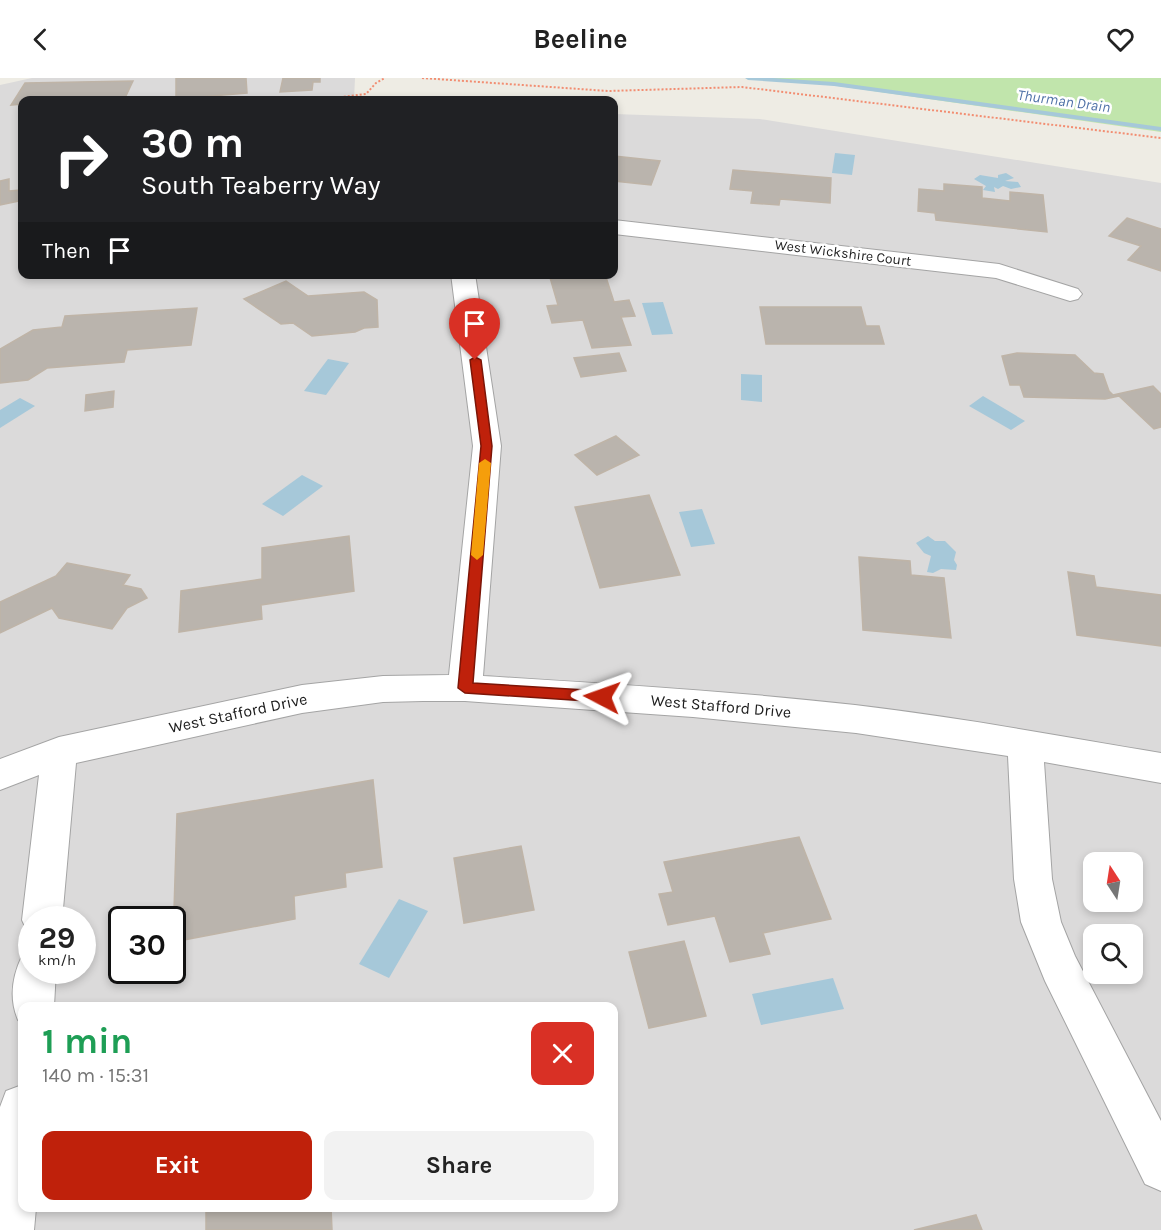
<!DOCTYPE html>
<html lang="en">
<head>
<meta charset="utf-8">
<style>
	body { margin:0; font-family:Karla,sans-serif; background:#f2f2f2; color:#222; height:100vh; display:flex; flex-direction:column; font-size:22px; white-space:nowrap }
	* { box-sizing:border-box; margin:0 }
	p { font-size:20px; color:#767676 }
	.icon { flex:none; width:33px; height:33px; fill:none; stroke:currentColor; stroke-width:2; stroke-linecap:round; stroke-linejoin:round }
	.map { position:relative; flex:1; overflow:hidden }
	.sheet { position:absolute; left:18px; top:924px; width:600px; height:210px; display:flex; flex-direction:column; background:#fff; border-radius:12px; box-shadow:0 3px 9px #0003 }
	.sheet>* { flex:none }
	.guide { position:absolute; left:18px; top:18px; width:600px; height:183px; border-radius:12px; box-shadow:0 3px 9px #0003; background:#202124; color:#fff; overflow:hidden }
	.needle { width:39px; rotate:348deg }
	.fabs { position:absolute; left:1083px; top:774px; display:grid; gap:12px }
	.fabs a { display:grid; place-items:center; width:60px; height:60px; border-radius:12px; background:#fff; box-shadow:0 3px 9px #0003; font-size:30px }
	.speed { position:absolute; left:18px; top:828px; display:flex; gap:12px; font-size:30px; font-weight:700; text-align:center }
	.speed>* { display:grid; place-content:center; width:78px; height:78px; border-radius:50%; background:#fff; box-shadow:0 3px 9px #0003; line-height:1 }
	.speed small { font-size:15px; font-weight:400 }
	.speed .limit { border:3px solid #111; border-radius:9px; background:#fff; color:#111 }
	.pin { position:absolute; display:grid; place-items:center; width:51px; height:51px; color:#fff; margin:-62px -26px; border-radius:50% 50% 50% 0; rotate:-45deg; box-shadow:0 0 6px #0007 }
	.pin .icon { rotate:45deg }
	.me { position:absolute; width:66px; margin:-33px; rotate:274deg; stroke-linejoin:round; filter:drop-shadow(0 0 4px #0008) }
	.turn { display:flex; align-items:center; gap:21px; height:126px; padding:0 24px; font-size:27px }
	.turn .icon { width:78px; height:78px; stroke-width:2.5 }
	.turn b { display:block; font-size:42px; line-height:51px }
	.then { display:flex; align-items:center; height:57px; padding:0 24px; background:#0003; gap:12px; font-size:22px }
	.round { display:grid; place-items:center; flex:none; width:63px; height:63px; border-radius:12px; background:#f2f2f2 }
	.headline { display:flex; align-items:center; justify-content:space-between; height:102px; padding:0 24px }
	h1 { font-size:36px; font-weight:700; line-height:45px; color:#1e9e55 }
	.button { display:flex; gap:12px; margin-top:auto; padding:12px 24px }
	.button a { flex:1; height:69px; border-radius:12px; background:#bf210b; color:#fff; font-size:24px; font-weight:700; line-height:69px; text-align:center }
	.button a+a { background:#f2f2f2; color:#222 }
	header { display:flex; justify-content:space-between; align-items:center; height:78px; padding:0 24px; background:#fff; font-size:27px; font-weight:700 }
	.map>svg:first-child { display:block }
	.residential { fill:#dbdada; fill-rule:evenodd }
	.grass { fill:#c1e5ac }
	.water { fill:#a6c8d9 }
	.lines { fill:none; stroke-linecap:round; stroke-linejoin:round }
	.stream { fill:#a6c8d9; fill-rule:evenodd }
	.building { fill:#bab4ad; stroke:#bfb4a7; stroke-width:1.5 }
	.minor-casing { stroke:#a4a4a4; stroke-width:2 }
	.path { stroke:#f28d71; stroke-width:2; stroke-dasharray:2 2; stroke-linecap:butt }
	.minor { fill:#fff; fill-rule:evenodd }
	.route { fill:#bf210b; stroke:#7c1507; stroke-width:1.5 }
	.slow { fill:#f59e0b }
	.labels { text-anchor:middle; dominant-baseline:central; stroke-width:5; stroke-linejoin:round; paint-order:stroke }
	.far-street-label { font-size:14px; fill:#1d1d1d; stroke:#fff }
	.far-water-label { font-size:15px; font-style:italic; fill:#4f71a7; stroke:#fff }
	.street-label { font-size:16px; fill:#1d1d1d; stroke:#fff }
</style>
</head>
<body>
<header><svg class="icon" aria-label="back" viewBox="0 0 24 24"><path d="M15 5l-7 7 7 7"/></svg>Beeline<svg class="icon" aria-label="heart" viewBox="0 0 24 24"><path d="M12 20l-8-8c-3-5 5-10 8-4 3-6 11-1 8 4z"/></svg></header>
<div class="map">
<svg width="1161" height="1152" viewBox="0 0 1161 1152">
	<rect width="100%" height="100%" fill="#eeece4"/>
	<!-- residential -->
	<path class="residential" d="M32 0H355L354 22H22V196H614V36L760 41 1161 105V1152H0V7ZM1094 784H1132V824H1094ZM32 842H82V892H32ZM122 842H172V892H122ZM1094 856H1132V896H1094ZM22 928H614V1130H22Z"/>
	<!-- grass -->
	<polygon class="grass" points="754,0 1161,0 1161,54 817,5"/>
	<!-- water -->
	<g class="water">
		<polygon points="835,75 855,77 852,97 832,95"/>
		<polygon points="1006,95 1014,100 1005,103 1018,104 1021,109 1011,111 1003,108 998,111 994,109 995,114 983,112 986,108 974,101 980,97 998,100 998,97"/>
		<polygon points="663,224 673,256 652,257 642,225"/>
		<polygon points="328,281 349,285 326,317 304,313"/>
		<polygon points="741,296 762,297 762,324 741,322"/>
		<polygon points="983,318 1025,343 1011,352 969,328"/>
		<polygon points="20,320 35,328 0,350 0,332"/>
		<polygon points="302,397 323,408 283,438 262,426"/>
		<polygon points="702,431 715,466 691,469 679,434"/>
		<polygon points="928,458 935,463 945,463 956,474 954,482 957,487 956,492 941,491 933,495 927,494 931,478 924,475 916,465"/>
		<polygon points="399,821 428,833 389,900 359,886"/>
		<polygon points="833,900 844,931 761,947 752,916"/>
	</g>
	<g class="lines">
		<!-- stream -->
		<polygon class="stream" points="745,0 773,0 834,4 1161,49 1161,53 834,8 748,2"/>
	</g>
	<!-- building -->
	<g class="building">
		<polygon points="176,0 246,0 247,15 176,21"/>
		<polygon points="283,0 320,0 320,4 313,4 312,12 280,14"/>
		<polygon points="133,3 124,22 22,22 22,26 11,27 25,5"/>
		<polygon points="614,78 660,83 651,107 614,103"/>
		<polygon points="733,92 831,100 830,125 780,121 779,127 751,125 753,113 730,111"/>
		<polygon points="9,101 9,113 21,112 22,106 22,128 19,129 19,123 0,127 0,103"/>
		<polygon points="944,106 982,109 982,120 1010,123 1010,114 1043,117 1047,154 936,142 935,135 918,133 919,111 944,113"/>
		<polygon points="1127,140 1161,151 1161,193 1128,182 1141,168 1109,158"/>
		<polygon points="549,196 605,196 614,224 629,222 635,238 621,239 631,267 592,270 583,242 552,245 547,228 558,227"/>
		<polygon points="286,203 308,218 364,214 377,222 378,249 364,250 355,254 312,258 293,245 281,246 244,221"/>
		<polygon points="760,229 861,229 866,248 879,248 884,266 766,266"/>
		<polygon points="197,230 191,267 127,272 124,284 47,290 28,302 0,305 0,271 33,252 62,249 65,238"/>
		<polygon points="619,275 626,293 581,299 574,280"/>
		<polygon points="1017,275 1075,277 1094,295 1103,296 1109,313 1113,317 1153,308 1161,316 1161,349 1154,351 1119,318 1105,321 1024,319 1020,307 1010,307 1002,278"/>
		<polygon points="114,313 113,329 85,333 86,317"/>
		<polygon points="616,358 639,377 597,397 575,377"/>
		<polygon points="649,417 680,497 600,510 575,429"/>
		<polygon points="349,458 354,513 261,527 262,541 179,554 181,513 262,501 262,470"/>
		<polygon points="859,479 910,483 911,497 944,500 951,560 863,552"/>
		<polygon points="67,485 130,497 123,507 141,511 147,520 127,530 112,551 59,540 52,530 0,555 0,524 56,498"/>
		<polygon points="1068,494 1094,498 1096,509 1161,517 1161,568 1077,557"/>
		<polygon points="373,702 382,789 345,795 346,809 294,818 295,841 173,864 177,736"/>
		<polygon points="799,759 831,841 763,855 770,876 730,884 715,838 668,847 659,816 673,814 664,784"/>
		<polygon points="521,768 534,832 464,845 454,780"/>
		<polygon points="684,863 706,938 649,950 629,874"/>
		<polygon points="206,1130 331,1130 332,1152 206,1152"/>
		<polygon points="976,1137 982,1152 914,1152"/>
	</g>
	<g class="lines">
		<defs>
			<g id="minor">
				<polygon points="614,142 999,186 1078,211 1082,216 1078,221 1070,223 996,200 614,156"/>
				<path d="M451 196H475L501 368 483 598C607 606 731 613 855 627 958 639 1059 658 1161 675V705L1044 684 1052 801 1061 844 1075 878 1161 1043V1113L1145 1106 1045 903 1021 844 1014 801 1008 678 856 655 693 639 465 623H423L383 624 302 635 76 685 62 842H32V856L28 855 22 842 39 697 0 712V681L59 659 302 607 383 598 449 597 473 368Z"/>
				<path d="M32 874V892H56L54 928H22V944L18 942C9 921 12 899 22 878Z"/>
				<polygon points="22,1007 22,1130 36,1130 34,1152 0,1152 0,1029 6,1013"/>
			</g>
		</defs>
		<!-- minor casing -->
		<use href="#minor" class="minor-casing"/>
		<!-- path -->
		<g class="path">
			<polyline points="422,0 608,13 742,9 1161,60"/>
			<polyline points="316,22 366,16 376,5 385,0"/>
		</g>
		<!-- minor -->
		<use href="#minor" class="minor"/>
	</g>
	<!-- route -->
	<polygon class="route" points="475,279 481,282 492,368 473,605 602,613 607,615 609,619 607,623 602,624 465,615 458,610 481,368 470,282"/>
	<!-- slow -->
	<polygon class="slow" points="485,381 491,385 483,477 477,482 471,477 479,385"/>
	<g class="labels">
		<!-- far-street labels -->
		<g class="far-street-label">
			<text transform="translate(843 175) rotate(7)">West Wickshire Court</text>
		</g>
		<!-- far-water labels -->
		<g class="far-water-label">
			<text transform="translate(1064 23) rotate(8)">Thurman Drain</text>
		</g>
		<!-- street labels -->
		<g class="street-label">
			<text transform="translate(721 628) rotate(5)">West Stafford Drive</text>
			<text transform="translate(238 635) rotate(-12)">West Stafford Drive</text>
		</g>
	</g>
</svg>
<div class="fabs">
<a><svg class="needle" viewBox="-14 -14 28 28"><path d="M0-13l5 13h-10z" fill="#e53935"/><path d="M0 13l5-13h-10z" fill="#767676"/></svg></a>
<a><svg class="icon" aria-label="search" viewBox="0 0 24 24"><circle cx="10" cy="10" r="6"/><path d="M15 15l6 6"/></svg></a>
</div>
<div class="speed"><div>29<small>km/h</small></div><div class="limit">30</div></div>
<div class="pin" style="left:475px;top:282px;background:#d93025"><svg class="icon" aria-label="arrive" viewBox="0 0 24 24"><path d="M6 21V4h12l-3 4 3 4H6"/></svg></div>
<svg class="me" style="left:602px;top:619px" viewBox="-20 -20 40 40"><path d="M0-17L14 15 0 8-14 15z" fill="#bf210b" stroke="#fff" stroke-width="4"/></svg>
<div class="guide">
<div class="turn"><svg class="icon" aria-label="right" viewBox="0 0 24 24"><path d="M7 20v-9h11M14 6l5 5-5 5"/></svg><div><b>30 m</b>South Teaberry Way</div></div>
<div class="then">Then<svg class="icon" aria-label="arrive" viewBox="0 0 24 24"><path d="M6 21V4h12l-3 4 3 4H6"/></svg></div>
</div>
<section class="sheet">
<div class="headline"><div><h1>1 min</h1><p>140 m · 15:31</p></div><a class="round" style="background:#d93025;color:#fff"><svg class="icon" aria-label="close" viewBox="0 0 24 24"><path d="M6 6l12 12M18 6L6 18"/></svg></a></div>
<div class="button"><a>Exit</a><a>Share</a></div>
</section>
</div>
</body>
</html>
